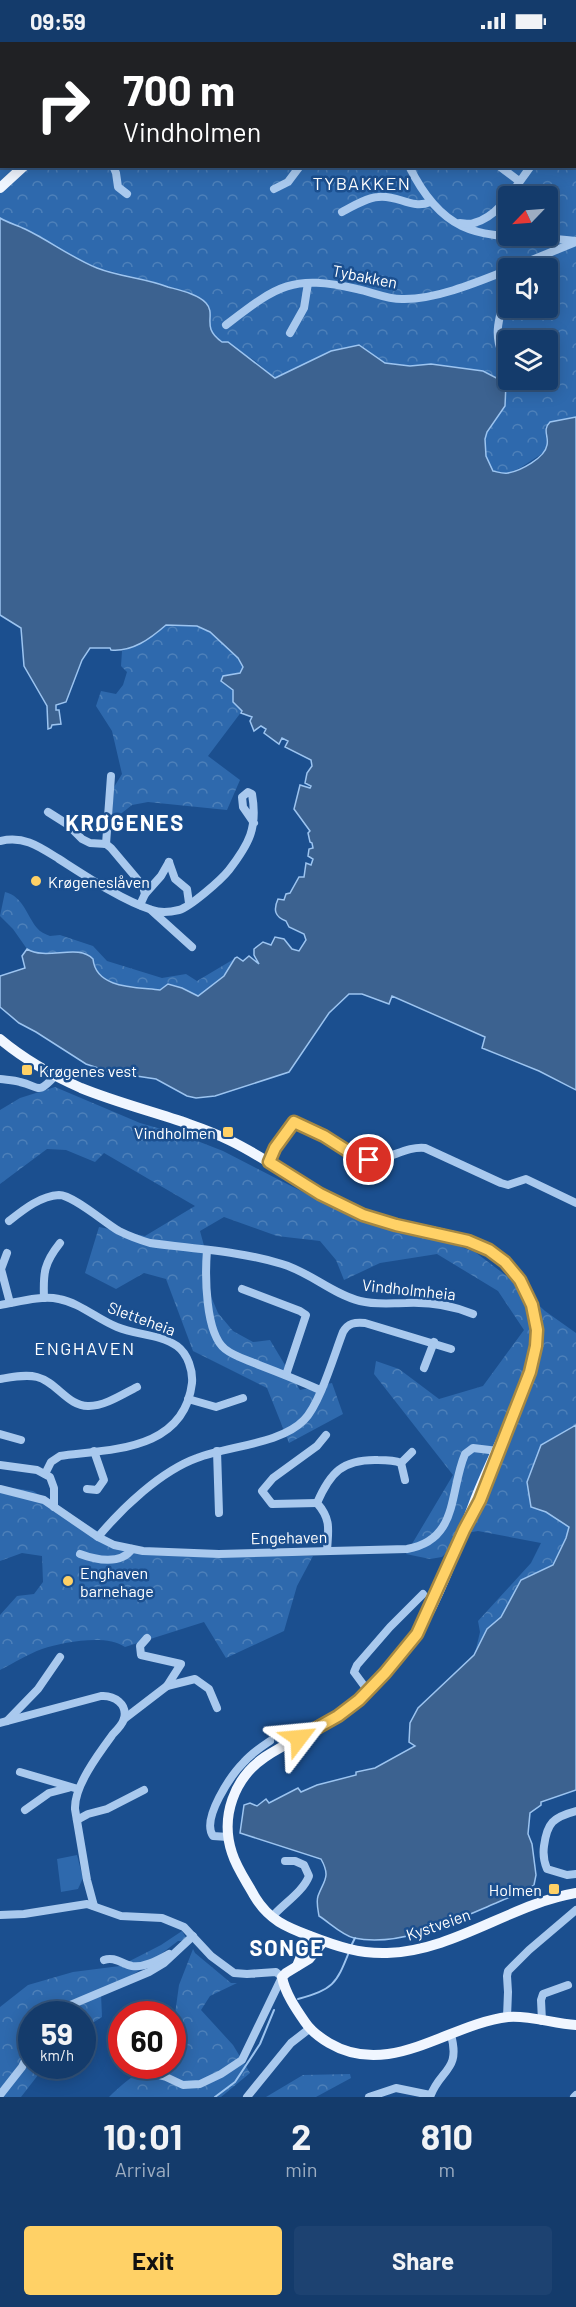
<!DOCTYPE html>
<html lang="en">
<head>
<meta charset="utf-8">
<style>
	body { margin:0; font-family:Barlow,sans-serif; background:#1d4271; color:#f1f3f6; height:100vh; display:flex; flex-direction:column; font-size:22px; white-space:nowrap }
	* { box-sizing:border-box; margin:0 }
	p { font-size:20px; color:#9dadc1 }
	.icon { flex:none; width:33px; height:33px; fill:none; stroke:currentColor; stroke-width:2; stroke-linecap:round; stroke-linejoin:round }
	.map { position:relative; height:2055px; overflow:hidden }
	.details { display:flex; flex-direction:column; background:#143b6b; flex:1 }
	.details>* { flex:none }
	.guide { position:absolute; left:0px; top:0px; width:576px; height:126px; box-shadow:0 3px 15px #0003,0 0 0 2px #33557e; background:#202124; color:#fff; overflow:hidden }
	.needle { width:39px; rotate:245deg }
	.buttons { position:absolute; left:498px; top:144px; display:grid; gap:12px }
	.buttons a { display:grid; place-items:center; width:60px; height:60px; border-radius:6px; background:#143b6b; box-shadow:0 3px 15px #0003,0 0 0 2px #33557e; font-size:30px }
	.speed { position:absolute; left:18px; top:1959px; display:flex; gap:12px; font-size:30px; font-weight:700; text-align:center }
	.speed>* { display:grid; place-content:center; width:78px; height:78px; border-radius:50%; background:#143b6b; box-shadow:0 3px 15px #0003,0 0 0 2px #33557e; line-height:1 }
	.speed small { font-size:15px; font-weight:400 }
	.speed .limit { border:9px solid #d22; background:#fff; color:#111 }
	.pin { position:absolute; display:grid; place-items:center; width:51px; height:51px; color:#fff; margin:-26px; border:3px solid #fff; border-radius:50%; box-shadow:0 2px 6px #0007 }
	.me { position:absolute; width:66px; margin:-33px; rotate:61deg; stroke-linejoin:round; filter:drop-shadow(0 0 4px #0008) }
	.turn { display:flex; align-items:center; gap:21px; height:126px; padding:0 24px; font-size:27px }
	.turn .icon { width:78px; height:78px; stroke-width:2.5 }
	.turn b { display:block; font-size:42px; line-height:51px }
	.eta { display:flex; justify-content:space-evenly; align-items:center; height:102px; text-align:center }
	.eta b { font-size:36px; font-weight:700; line-height:42px }
	.primary-button { display:flex; gap:12px; margin-top:auto; padding:12px 24px }
	.primary-button a { flex:1; height:69px; border-radius:6px; background:#ffd166; color:#111; font-size:24px; font-weight:700; line-height:69px; text-align:center }
	.primary-button a+a { background:#1d4271; color:#f1f3f6 }
	.status { display:flex; justify-content:space-between; align-items:center; height:42px; padding:0 30px; background:#143b6b; direction:ltr }
	.status svg { height:16px; fill:currentColor }
	.map>svg:first-child { display:block }
	.forest { fill:url(#forest-crowns); fill-rule:evenodd }
	.garden { fill:#2e69ad }
	.water { fill:#3c6290; stroke:#9cc4f0; stroke-width:1.5 }
	.lines { fill:none; stroke-linecap:round; stroke-linejoin:round }
	.stream { stroke:#9cc4f0; stroke-width:2 }
	.minor { stroke:#a9c9ee; stroke-width:8 }
	.major { stroke:#f0f6ff; stroke-width:10 }
	.route-casing { stroke:#a68842; stroke-width:15 }
	.route { stroke:#ffd166; stroke-width:10 }
	.poi-dot { fill:#ffd166; stroke:#1b4f8f; stroke-width:2 }
	.labels { text-anchor:middle; dominant-baseline:central; stroke-width:5; stroke-linejoin:round; paint-order:stroke }
	.street-label { font-size:16px; fill:#fff; stroke:#1b4f8f }
	.poi-label { font-size:16px; fill:#fff; stroke:#1b4f8f; text-anchor:start }
	.neighbourhood-label { font-size:18px; letter-spacing:1.5px; fill:#fff; stroke:#1b4f8f }
	.district-label { font-size:22px; font-weight:bold; letter-spacing:1.5px; fill:#fff; stroke:#1b4f8f }
</style>
</head>
<body>
<div class="status"><b>09:59</b><svg viewBox="0 0 49 12"><path d="M0 12V9h3v3zM5 12V6h3v6zM10 12V3h3v9zM15 12V0h3v12zM26 1h20v11H26zM47 4h2v5h-2z"/></svg></div>
<div class="map">
<svg width="576" height="2055" viewBox="0 0 576 2055">
	<defs>
		<pattern id="forest-crowns" width="20" height="18" patternUnits="userSpaceOnUse" patternTransform="scale(1.5)"><rect width="20" height="18" fill="#2e69ad"/><path d="M2 6a3 3 0 1 1 6 0M12 15a3 3 0 1 1 6 0" fill="none" stroke="#4d80b9"/></pattern>
	</defs>
	<rect width="100%" height="100%" fill="#1b4f8f"/>
	<!-- forest -->
	<g class="forest">
		<path d="M0 0H576V375L550 380 545 386 547 405 543 411 520 426 506 432 493 429 486 414 485 397 487 390 495 377 506 341 503 339 483 329 431 322 410 324 385 321 331 309 275 336 254 318 213 294 210 283V267L206 260 194 254 157 241 98 226 62 209 22 185 14 184 0 176ZM2 2H574V124H2ZM508 154H548V194H508ZM508 226H548V266H508ZM508 298H548V338H508Z"/>
		<polygon points="166,583 197,584 210,590 238,616 243,625 240,631 224,634 233,648 242,669 208,714 240,738 227,768 148,760 132,763 118,774 112,773 114,745 122,732 112,689 96,664 101,649 116,652 123,643 127,630 121,624 122,609 156,592"/>
		<path d="M5 850C23 854 27 874 37 886 40 890 45 892 50 894L60 893 93 904 107 919 162 936 186 932 197 939 234 917 224 934 199 954 183 946 160 948 121 943 101 936 94 926 88 912 83 910 40 912 34 911 27 907 13 887 0 874Z"/>
		<polygon points="55,1045 140,1081 182,1093 223,1109 344,1171 388,1186 433,1195 475,1210 512,1238 545,1269 576,1291 576,1383 541,1403 531,1465 546,1470 569,1485 566,1496 553,1523 521,1538 501,1575 487,1587 475,1611 480,1590 478,1579 531,1521 541,1501 478,1489 466,1491 442,1515 430,1517 406,1512 453,1433 374,1332 376,1319 399,1327 439,1357 483,1344 524,1288 498,1249 437,1212 380,1221 344,1238 336,1218 320,1199 277,1194 224,1175 200,1189 209,1222 207,1245 218,1271 233,1289 253,1300 270,1298 300,1348 332,1341 343,1372 289,1401 267,1346 193,1309 166,1237 144,1231 116,1247 85,1231 99,1185 145,1194 195,1164 104,1111 95,1120 66,1108 47,1107 0,1142 0,1068 20,1056"/>
		<path d="M0 1444 33 1449 118 1502 140 1510 313 1514 297 1544 284 1589 226 1616 204 1580 125 1605C106 1592 64 1600 42 1607 28 1612 14 1621 0 1628V1573L17 1554 34 1552 43 1540 42 1514 22 1511 0 1519Z"/>
		<polygon points="182,1889 188,1899 178,1899 140,1928 101,1952 102,1975 83,1987 82,1972 32,1972 32,2024 45,2024 21,2055 0,2055 0,1965 28,1943 73,1930 120,1924 161,1903"/>
		<path d="M193 1907 195 1911 231 1941H237L210 1954 201 1968 233 2003 250 2031 221 2055H109C130 2035 142 2024 172 2024L173 2012 181 2002 173 1998V1973L175 1972 179 1943Z"/>
		<polygon points="350,2032 351,2036 316,2055 266,2055 303,2033"/>
	</g>
	<!-- garden -->
	<polygon class="garden" points="77,1813 83,1836 78,1847 61,1850 57,1817"/>
	<!-- water -->
	<g class="water">
		<path d="M0 176C8 181 17 183 25 187 50 199 72 216 97 226 120 235 145 236 168 245 179 248 198 252 206 261 217 273 200 285 222 300H228L275 336 331 309 359 303 385 321 410 324 431 322 483 329 506 341 505 364 487 390 485 397 486 414 493 429C498 430 503 432 508 431 520 429 545 416 547 403 549 394 542 388 550 380L576 375V1048L539 1029 482 1006 485 995 392 954 389 962 362 952H349L329 971 289 1030 215 1054 196 1056 187 1054 156 1037 110 1030 86 1022 36 990 19 981 0 965V934L25 926 22 914 27 907C47 919 78 901 93 917 96 947 136 945 160 948L168 942 182 946 198 954 224 934 235 916 237 915 243 919 249 914 259 922 254 913V907L263 900 271 903 275 895 284 897 292 907 299 909 306 898 304 892 289 885 286 879C275 875 273 868 278 857L284 858 286 852 290 851 299 835H304L306 821 311 823 313 817 308 814 309 807 313 806 312 801 310 800 308 791 310 789 294 767 300 743 310 746 311 744 305 741 307 731 312 724 311 718 285 705 288 699 282 696 279 702 264 691 266 687 261 684 254 689 250 679 252 675 241 671 242 669 233 660V648L221 639 223 634 240 631 243 625 238 616 210 590 197 584 166 583C150 597 132 610 111 608L110 606H90L82 618 66 660 56 663V668H59L61 682 52 683 51 686 48 687 47 664 24 624 21 586 0 573Z"/>
		<path d="M576 1383V1748L541 1760V1763L530 1771 528 1792 532 1802 536 1833 534 1843C523 1851 509 1855 496 1861 456 1878 400 1906 354 1896 342 1893 330 1881 319 1874 318 1868 316 1860 318 1854 324 1838 331 1835 321 1817L240 1791 244 1763 250 1761 257 1764 266 1757 269 1761 298 1746 301 1750 317 1743 356 1733V1730L375 1726 415 1704 409 1700 410 1681 418 1666 474 1613 487 1587 501 1575 521 1538 553 1523 566 1496 569 1485 546 1470 531 1465 527 1440 541 1403Z"/>
	</g>
	<g class="lines">
		<!-- stream -->
		<g class="stream">
			<polyline points="351,1904 355,1896"/>
			<path d="M298 1957C333 1947 336 1943 349 1910"/>
			<polyline points="215,2055 235,2040 260,2002 274,1968"/>
		</g>
		<!-- minor -->
		<g class="minor">
			<polyline points="238,0 239,2"/>
			<polyline points="381,2 381,0"/>
			<polyline points="113,124 116,131 118,145 127,152"/>
			<path d="M409 124C451 210 497 189 576 199"/>
			<polyline points="499,124 519,139"/>
			<polyline points="274,147 288,140 300,124"/>
			<path d="M342 170C353 164 366 156 378 155 397 152 412 168 430 160"/>
			<path d="M460 181C464 181 469 183 474 181 499 175 516 144 531 124"/>
			<polyline points="512,226 576,200"/>
			<path d="M506 229C510 261 489 281 502 311L508 315"/>
			<path d="M226 283C277 244 291 232 357 247 372 250 386 257 402 257 435 258 478 240 508 228"/>
			<polyline points="290,291 304,266 308,241"/>
			<polyline points="544,338 545,339"/>
			<polyline points="48,770 67,782 82,797 90,801 106,802 111,806 143,844 145,852 140,863"/>
			<path d="M0 799C24 793 40 805 59 817 84 833 123 859 152 868 160 871 171 870 179 868 190 865 221 838 229 828 249 802 258 786 252 752L248 750 242 755 243 765 254 781"/>
			<polyline points="106,802 111,734"/>
			<polyline points="169,820 175,837 187,847 189,861"/>
			<polyline points="145,852 161,834 169,820"/>
			<polyline points="151,868 192,905"/>
			<path d="M0 1037C7 1038 14 1038 20 1040 41 1045 37 1053 55 1034"/>
			<path d="M269 1120 275 1106 294 1080C304 1085 315 1088 324 1094 339 1101 353 1117 370 1118 389 1118 406 1104 425 1106L501 1141 508 1143 526 1137 576 1161"/>
			<path d="M9 1179C23 1168 40 1154 59 1153 73 1153 105 1181 119 1189 129 1194 140 1198 150 1201 194 1207 240 1209 282 1222 310 1230 332 1252 360 1259 376 1263 391 1261 406 1261 430 1260 451 1263 473 1272"/>
			<path d="M207 1208C205 1233 205 1291 225 1307 235 1315 248 1318 259 1323 280 1331 300 1339 320 1348"/>
			<polyline points="7,1211 1,1227 10,1261"/>
			<polyline points="242,1247 300,1269 306,1273 286,1333"/>
			<path d="M44 1256C43 1231 44 1221 60 1201"/>
			<path d="M0 1263C18 1260 41 1253 59 1257 80 1261 97 1277 117 1285 136 1293 160 1292 177 1304 188 1312 193 1329 192 1341 184 1409 111 1407 60 1414L51 1420 45 1432"/>
			<polyline points="424,1326 434,1300"/>
			<path d="M0 1337C12 1335 26 1332 37 1335 57 1340 68 1365 89 1364 105 1364 123 1352 137 1345"/>
			<polyline points="188,1357 216,1365 243,1356"/>
			<polyline points="0,1392 21,1398"/>
			<polyline points="217,1409 219,1471"/>
			<polyline points="401,1421 412,1410"/>
			<polyline points="0,1423 37,1428 50,1435 54,1446 54,1465"/>
			<path d="M0 1447 44 1458 98 1495 114 1503 143 1509 219 1512 407 1507C459 1498 449 1450 465 1412L473 1406 498 1409"/>
			<polyline points="87,1447 97,1448 104,1438 94,1409"/>
			<polyline points="317,1461 272,1462 262,1449 273,1436 317,1404 326,1393"/>
			<path d="M98 1495C122 1466 161 1429 197 1416 228 1404 281 1402 304 1378 320 1362 334 1313 343 1290 348 1281 355 1280 365 1281L451 1307"/>
			<path d="M327 1509C328 1489 332 1478 317 1461 330 1431 342 1417 378 1418 386 1418 394 1418 401 1421L405 1438"/>
			<path d="M80 1512C96 1518 121 1523 132 1507"/>
			<polyline points="147,1596 140,1604 141,1613 181,1622 167,1644"/>
			<polyline points="368,1649 354,1630 357,1623 390,1585 423,1552"/>
			<polyline points="124,1677 167,1644 195,1637 209,1647 217,1666"/>
			<polyline points="7,1679 38,1647 60,1615"/>
			<path d="M0 1681 101 1654C114 1653 128 1662 124 1677 122 1683 117 1688 113 1692 99 1711 74 1744 75 1767L87 1838 94 1864"/>
			<polyline points="20,1730 78,1747"/>
			<polyline points="25,1768 49,1751 68,1746"/>
			<path d="M576 1769C553 1775 547 1781 544 1804 543 1811 544 1820 547 1827L567 1833 576 1832"/>
			<polyline points="77,1778 88,1772 107,1767 144,1748"/>
			<path d="M228 1795 213 1794C201 1777 231 1733 244 1720 252 1711 261 1705 270 1699"/>
			<polyline points="0,1873 24,1872 87,1862 121,1874 162,1876 184,1885 211,1914 234,1931 247,1932 276,1930 282,1935 242,2018 221,2032 200,2042 183,2043 166,2035 155,2032"/>
			<path d="M272 1875C283 1862 303 1850 309 1834L304 1823 295 1819H285"/>
			<path d="M104 1918C114 1914 122 1922 132 1924 144 1926 158 1918 169 1912"/>
			<polyline points="49,1972 149,1930 164,1921 193,1894"/>
			<polyline points="507,1975 508,1950 507,1934 508,1929 529,1908 576,1868"/>
			<polyline points="542,1979 541,1958 543,1952 568,1943"/>
			<polyline points="0,2053 22,2025 32,2004"/>
			<polyline points="247,2055 291,2001 309,1987"/>
			<polyline points="369,2055 396,2046 430,2053"/>
			<path d="M430 2055C440 2027 461 2029 451 1993"/>
			<polyline points="574,2055 576,2053"/>
		</g>
		<!-- major -->
		<g class="major">
			<polyline points="161,2 163,0"/>
			<polyline points="0,146 24,124"/>
			<path d="M0 997C25 1018 52 1033 81 1046 130 1066 183 1076 231 1099 276 1121 315 1154 362 1172 408 1191 469 1185 506 1221 537 1251 541 1290 530 1330 514 1374 492 1415 475 1458 458 1503 442 1549 418 1591 413 1599 405 1606 399 1614 381 1636 363 1657 339 1673 316 1689 289 1699 265 1715 234 1736 220 1775 232 1811 237 1827 247 1840 255 1855 269 1878 286 1885 310 1894 336 1904 359 1912 387 1911 454 1909 511 1862 576 1851"/>
			<path d="M323 1900 309 1917 286 1931 282 1935C285 1951 296 1967 305 1980 311 1989 319 1995 329 2001 390 2037 448 1982 508 1975 530 1973 554 1982 576 1983"/>
			<polyline points="297,1924 309,1894"/>
		</g>
	</g>
	<g class="lines">
		<defs>
			<polyline id="route" points="299,1696 338,1674 359,1658 385,1631 417,1592 464,1488 480,1458 530,1330 536,1304 537,1288 532,1263 520,1238 505,1220 489,1208 468,1199 396,1183 363,1173 320,1152 269,1120 275,1106 294,1080 324,1094 357,1115 369,1118"/>
		</defs>
		<!-- route casing -->
		<use href="#route" class="route-casing"/>
		<!-- route -->
		<use href="#route" class="route"/>
	</g>
	<!-- markers -->
	<g class="poi-dot">
		<circle cx="36" cy="839" r="6"/>
		<rect x="21" y="1022" width="12" height="12" rx="3"/>
		<rect x="222" y="1084" width="12" height="12" rx="3"/>
		<circle cx="68" cy="1539" r="6"/>
		<rect x="548" y="1841" width="12" height="12" rx="3"/>
	</g>
	<g class="labels">
		<!-- street labels -->
		<g class="street-label">
			<text transform="translate(365 234) rotate(11)">Tybakken</text>
			<text transform="translate(409 1247) rotate(6)">Vindholmheia</text>
			<text transform="translate(142 1276) rotate(20)">Sletteheia</text>
			<text transform="translate(289 1495) rotate(-1)">Engehaven</text>
			<text transform="translate(438 1882) rotate(-19)">Kystveien</text>
		</g>
		<!-- poi labels -->
		<g class="poi-label">
			<text x="48" y="839">Krøgeneslåven</text>
			<text x="39" y="1028">Krøgenes vest</text>
			<text x="216" y="1090" text-anchor="end">Vindholmen</text>
			<text x="80" y="1530">Enghaven<tspan x="80" dy="18">barnehage</tspan></text>
			<text x="542" y="1847" text-anchor="end">Holmen</text>
		</g>
		<!-- neighbourhood labels -->
		<g class="neighbourhood-label">
			<text x="362" y="141">TYBAKKEN</text>
			<text x="85" y="1306">ENGHAVEN</text>
		</g>
		<!-- district labels -->
		<g class="district-label">
			<text x="125" y="780">KRØGENES</text>
			<text x="287" y="1905">SONGE</text>
		</g>
	</g>
</svg>
<div class="buttons">
<a><svg class="needle" viewBox="-14 -14 28 28"><path d="M0-13l5 13h-10z" fill="#e53935"/><path d="M0 13l5-13h-10z" fill="#9dadc1"/></svg></a>
<a><svg class="icon" aria-label="sound" viewBox="0 0 24 24"><path d="M4 9h4l5-4v14l-5-4H4zM17 9q2 3 0 6"/></svg></a>
<a><svg class="icon" aria-label="layers" viewBox="0 0 24 24"><path d="M12 4l9 5-9 5-9-5zM3 14l9 5 9-5"/></svg></a>
</div>
<div class="speed"><div>59<small>km/h</small></div><div class="limit">60</div></div>
<div class="pin" style="left:369px;top:1118px;background:#d93025"><svg class="icon" aria-label="arrive" viewBox="0 0 24 24"><path d="M6 21V4h12l-3 4 3 4H6"/></svg></div>
<svg class="me" style="left:299px;top:1696px" viewBox="-20 -20 40 40"><path d="M0-17L14 15 0 8-14 15z" fill="#ffd166" stroke="#fff" stroke-width="4"/></svg>
<div class="guide">
<div class="turn"><svg class="icon" aria-label="right" viewBox="0 0 24 24"><path d="M7 20v-9h11M14 6l5 5-5 5"/></svg><div><b>700 m</b>Vindholmen</div></div>
</div>
</div>
<section class="details">
<div class="eta">
<div><b>10:01</b><p>Arrival</p></div>
<div><b>2</b><p>min</p></div>
<div><b>810</b><p>m</p></div>
</div>
<div class="primary-button"><a>Exit</a><a>Share</a></div>
</section>
</body>
</html>
